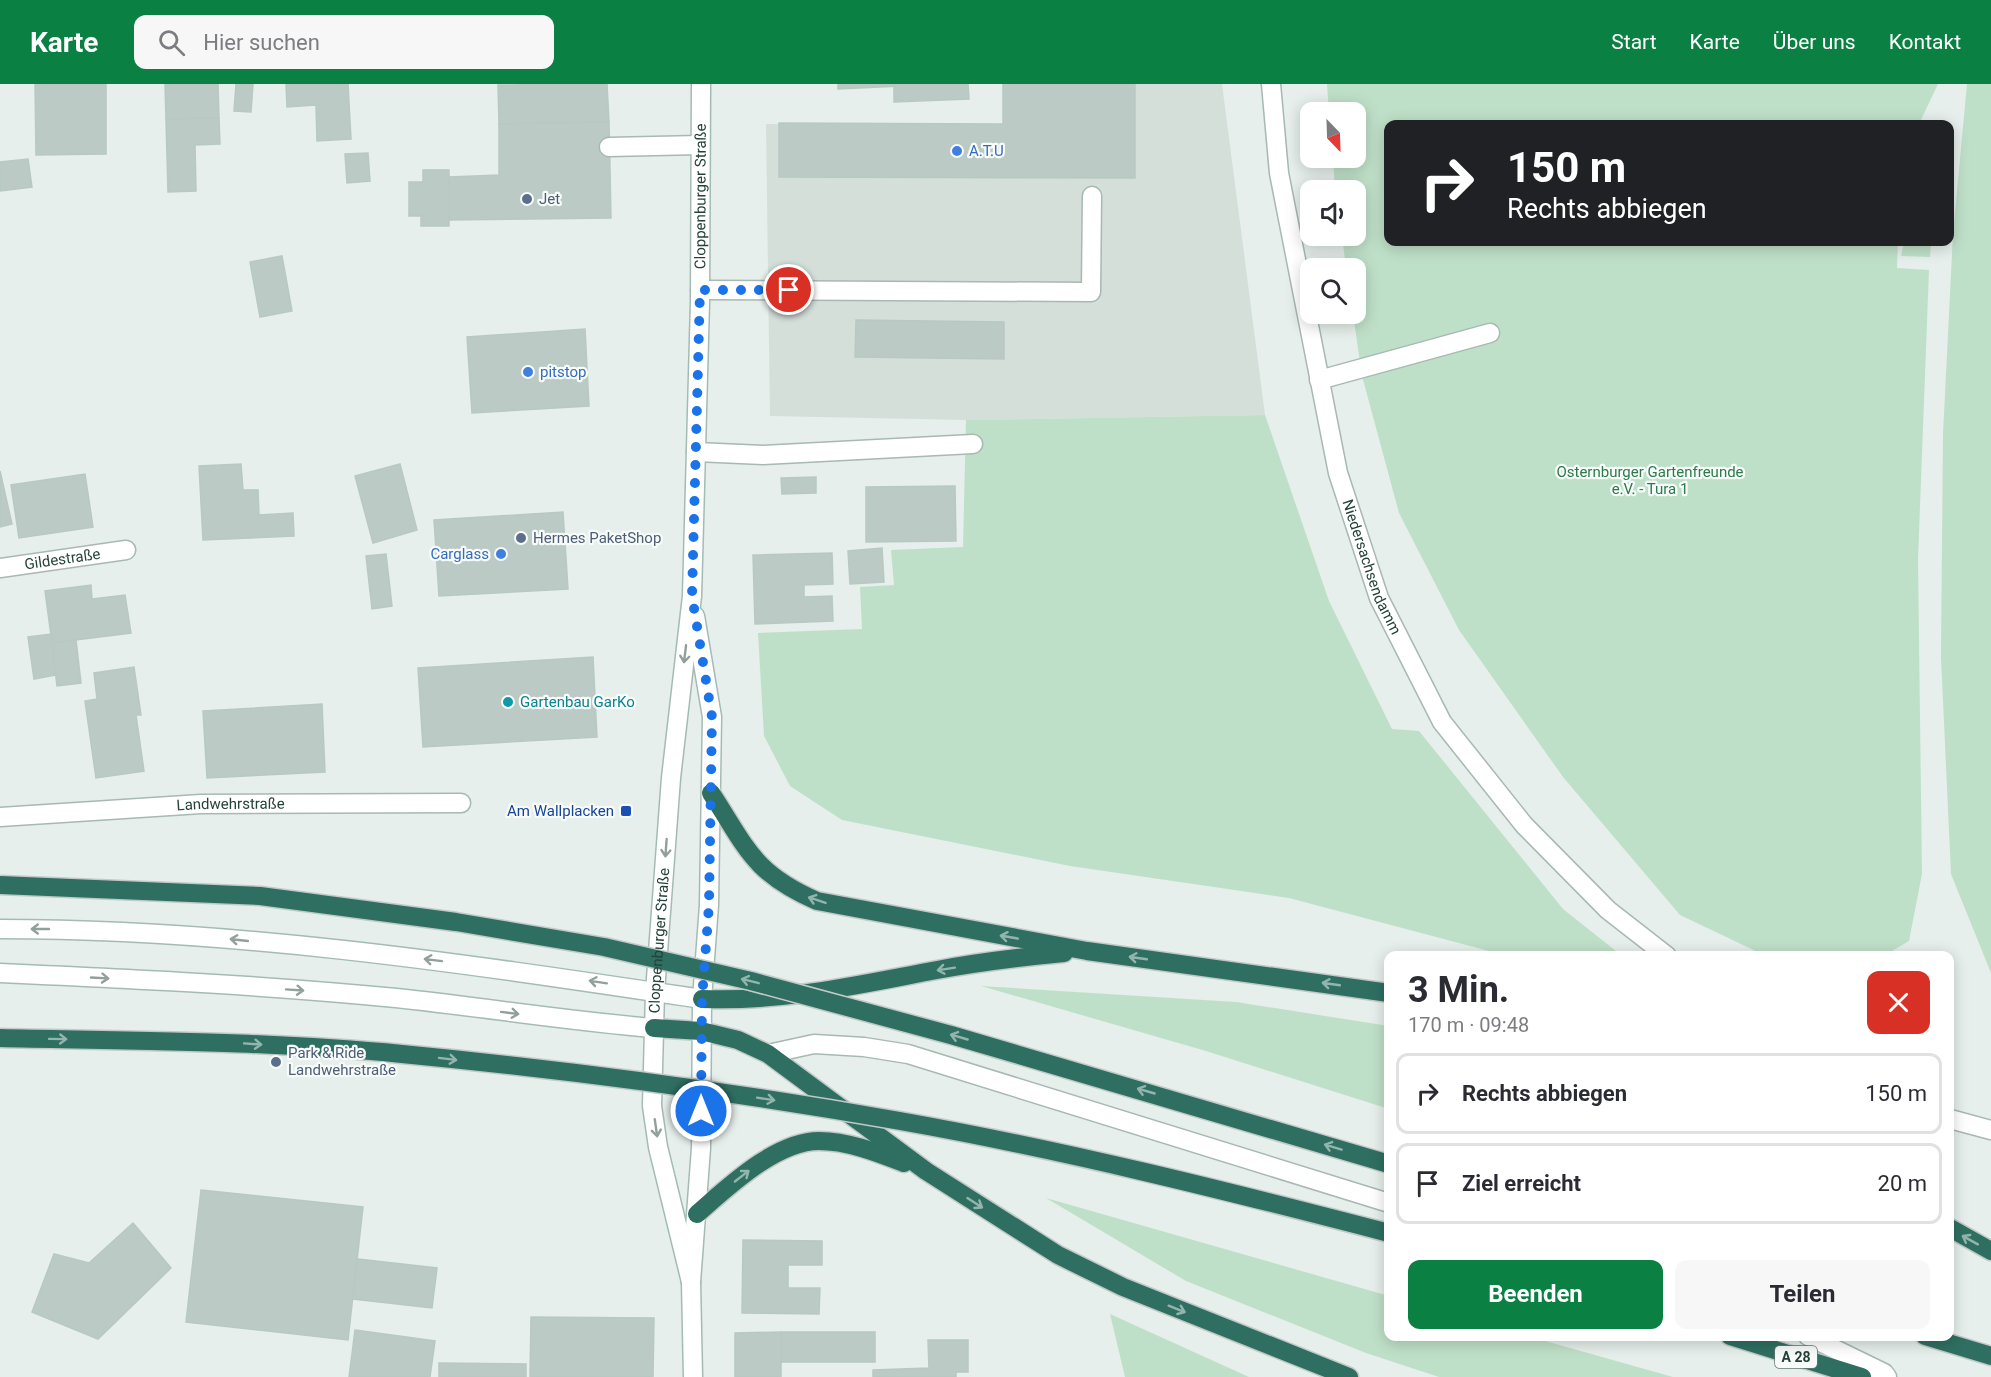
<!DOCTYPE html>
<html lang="de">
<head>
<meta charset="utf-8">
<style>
	body { margin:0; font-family:Roboto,sans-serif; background:#f7f7f7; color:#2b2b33; height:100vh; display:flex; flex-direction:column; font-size:22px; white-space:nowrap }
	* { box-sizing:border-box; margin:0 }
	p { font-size:20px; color:#7c7c81 }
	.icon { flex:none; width:33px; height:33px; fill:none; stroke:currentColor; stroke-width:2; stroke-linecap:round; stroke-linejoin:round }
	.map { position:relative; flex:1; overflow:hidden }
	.panel { position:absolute; left:1384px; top:867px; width:570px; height:390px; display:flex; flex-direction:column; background:#fff; border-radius:12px; box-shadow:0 3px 15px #0003 }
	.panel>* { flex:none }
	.top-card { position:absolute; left:1384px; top:36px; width:570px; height:126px; border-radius:12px; box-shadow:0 3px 15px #0003; background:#202124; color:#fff; overflow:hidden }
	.needle { width:39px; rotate:157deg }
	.buttons { position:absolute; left:1300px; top:18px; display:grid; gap:12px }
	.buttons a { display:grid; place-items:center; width:66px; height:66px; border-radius:12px; background:#fff; box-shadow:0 3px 15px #0003; font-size:30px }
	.pin { position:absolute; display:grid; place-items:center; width:51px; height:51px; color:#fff; margin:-26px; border:3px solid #fff; border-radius:50%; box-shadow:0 2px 6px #0007 }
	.me { position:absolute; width:66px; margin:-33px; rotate:0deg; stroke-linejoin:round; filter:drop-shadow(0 0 4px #0008) }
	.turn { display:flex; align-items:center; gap:21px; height:126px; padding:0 24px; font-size:27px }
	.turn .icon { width:78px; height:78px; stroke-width:2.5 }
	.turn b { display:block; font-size:42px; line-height:51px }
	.round { display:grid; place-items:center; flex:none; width:63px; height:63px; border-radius:12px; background:#f7f7f7 }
	.summary { display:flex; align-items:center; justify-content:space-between; height:102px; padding:0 24px }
	h1 { font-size:36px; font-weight:700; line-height:45px }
	.button { display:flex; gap:12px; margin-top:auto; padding:12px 24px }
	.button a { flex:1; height:69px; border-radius:12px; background:#0b8043; color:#fff; font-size:24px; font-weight:700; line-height:69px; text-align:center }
	.button a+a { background:#f7f7f7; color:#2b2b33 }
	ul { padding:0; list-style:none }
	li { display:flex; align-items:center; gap:18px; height:81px; margin:0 12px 9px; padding:0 12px; border:3px solid #e1e1e2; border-radius:12px }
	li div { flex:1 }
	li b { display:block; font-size:22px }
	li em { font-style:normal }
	header { display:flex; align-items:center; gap:36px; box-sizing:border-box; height:84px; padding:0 30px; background:#0b8043; color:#fff }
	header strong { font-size:28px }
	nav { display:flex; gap:33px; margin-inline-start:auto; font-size:21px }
	.search { width:420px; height:54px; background:#f7f7f7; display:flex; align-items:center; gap:15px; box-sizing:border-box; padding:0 21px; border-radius:12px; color:#7c7c81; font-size:22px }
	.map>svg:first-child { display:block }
	.built { fill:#d4dfda }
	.green { fill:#bfe0c8 }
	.building { fill:#bbcac4; stroke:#b8c9c2; stroke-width:1.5 }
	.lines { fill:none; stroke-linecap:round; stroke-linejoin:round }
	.service-casing { stroke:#a8b8b2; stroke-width:21 }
	.minor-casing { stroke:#a8b8b2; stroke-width:21 }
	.tertiary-casing { stroke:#a8b8b2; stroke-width:21 }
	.secondary-casing { stroke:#a4bbb3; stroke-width:21 }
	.motorway-casing { stroke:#c2cac8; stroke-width:21 }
	.service { stroke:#fff; stroke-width:18 }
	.minor { stroke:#fff; stroke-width:18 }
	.tertiary { stroke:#fff; stroke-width:18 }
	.secondary { stroke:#fff; stroke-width:18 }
	.motorway { stroke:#2f6f62; stroke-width:18 }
	.motorway-bridge-casing { stroke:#c2cac8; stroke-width:21; stroke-linecap:butt }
	.motorway-bridge { stroke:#2f6f62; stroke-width:18 }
	.oneway { stroke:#92a09c }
	.oneway2 { stroke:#93b5ae }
	.route { stroke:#1a73e8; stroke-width:10; stroke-dasharray:0 18 }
	.shop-dot { fill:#3f7fe0; stroke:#f7fbf9; stroke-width:2 }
	.service-dot { fill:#5c6f8a; stroke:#f7fbf9; stroke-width:2 }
	.culture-dot { fill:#0f9aa8; stroke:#f7fbf9; stroke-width:2 }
	.transit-dot { fill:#1a4fb4; stroke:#f7fbf9; stroke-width:2 }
	.labels { text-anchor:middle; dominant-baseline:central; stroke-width:4.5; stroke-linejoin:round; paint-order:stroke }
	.shield { fill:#f7fbf9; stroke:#637a73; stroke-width:1.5 }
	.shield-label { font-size:14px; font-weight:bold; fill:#24423a }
	.shop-label { font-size:15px; fill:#366cbe; stroke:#f7fbf9; text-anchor:start }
	.street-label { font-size:15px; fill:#24423a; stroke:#f7fbf9 }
	.service-label { font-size:15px; fill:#4e5e75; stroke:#f7fbf9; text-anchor:start }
	.park-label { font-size:15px; fill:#2d7a4b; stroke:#f7fbf9 }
	.culture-label { font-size:15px; fill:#0d838f; stroke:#f7fbf9; text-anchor:start }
	.transit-label { font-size:15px; fill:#164399; stroke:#f7fbf9; text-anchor:end }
</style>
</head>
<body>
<header>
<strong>Karte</strong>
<div class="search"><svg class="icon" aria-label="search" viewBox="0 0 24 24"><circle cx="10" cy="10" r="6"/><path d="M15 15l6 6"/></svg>Hier suchen</div>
<nav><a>Start</a><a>Karte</a><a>Über uns</a><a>Kontakt</a></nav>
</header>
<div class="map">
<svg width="1991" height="1293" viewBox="0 0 1991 1293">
	<rect width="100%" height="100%" fill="#e6efeb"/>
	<!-- built -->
	<polygon class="built" points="1003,0 1222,0 1265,331 966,336 770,332 766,40 1003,40"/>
	<!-- green -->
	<g class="green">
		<polygon points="1327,0 1938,0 1919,40 1389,40 1389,158 1898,158 1897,184 1929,186 1918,475 1922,790 1909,857 1885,871 1764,871 1680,831 1563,693 1459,546 1399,429 1362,292 1353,230 1356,230 1356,184 1346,184 1342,152 1356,152 1356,106 1335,106 1333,74 1356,74 1356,28 1329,28"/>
		<polygon points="1967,0 1991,0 1991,889 1951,790 1941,573 1943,350 1953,150"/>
		<polygon points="1904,158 1931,158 1930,173 1901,172"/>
		<polygon points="1265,331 1329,517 1392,645 1419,647 1563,825 1621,871 1504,871 1289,814 1070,782 842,736 790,702 764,652 758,549 862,545 860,503 894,501 891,466 963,463 966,336"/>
		<polygon points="981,902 1236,918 1389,942 1389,1025 1206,967"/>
		<polygon points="1046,1114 1389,1212 1389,1252 1531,1253 1673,1293 1439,1293 1366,1269 1186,1197"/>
		<polygon points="1110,1230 1249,1293 1125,1293"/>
	</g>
	<!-- building -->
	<g class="building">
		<polygon points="35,0 106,0 106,70 36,71"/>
		<polygon points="165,0 218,0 219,34 166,35"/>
		<polygon points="236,0 253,0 251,28 234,27"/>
		<polygon points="286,0 348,0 351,55 317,57 316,21 287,23"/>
		<polygon points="607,0 609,38 499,40 498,1"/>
		<polygon points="838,0 901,0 901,2 838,5"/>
		<polygon points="901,0 968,0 969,15 894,18 894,3"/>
		<polygon points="1003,0 1135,0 1135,94 779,93 779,39 1003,40"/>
		<polygon points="219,34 220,60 195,61 196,107 168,108 166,35"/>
		<polygon points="609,38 611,134 449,136 449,93 499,91 499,40"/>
		<polygon points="368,69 370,97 347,99 345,70"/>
		<polygon points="28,75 32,103 0,107 0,78"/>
		<polygon points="423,86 449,86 449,142 421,142 421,132 409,132 409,98 423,98"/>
		<polygon points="282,172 292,227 260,233 250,178"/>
		<polygon points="856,236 1004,238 1004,275 855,273"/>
		<polygon points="585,245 589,322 472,329 467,253"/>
		<polygon points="241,380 243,406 258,406 259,431 293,429 294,452 203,456 199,382"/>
		<polygon points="400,380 417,446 373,459 355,392"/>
		<polygon points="0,387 12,440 0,443"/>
		<polygon points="85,390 93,443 19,454 11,401"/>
		<polygon points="816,393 816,409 782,410 781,394"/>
		<polygon points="955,402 956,457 866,458 866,403"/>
		<polygon points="563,428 568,505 439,512 434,436"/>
		<polygon points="882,464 884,498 850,500 848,467"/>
		<polygon points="832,469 833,500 804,501 804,513 832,512 833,537 755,540 753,471"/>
		<polygon points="386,470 392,522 372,525 366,472"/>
		<polygon points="91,501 92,515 125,511 131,549 52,559 45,507"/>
		<polygon points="51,550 56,591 34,595 28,553"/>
		<polygon points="76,556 81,599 57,602 52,559"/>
		<polygon points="593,573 597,653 423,663 418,584"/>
		<polygon points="134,583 141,631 136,631 144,687 96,694 85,617 97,615 94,589"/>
		<polygon points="322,620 325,688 207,694 203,627"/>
		<polygon points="201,1106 363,1123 348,1256 186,1238"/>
		<polygon points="133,1139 171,1184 98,1255 32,1228 54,1170 89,1179"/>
		<polygon points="743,1156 822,1157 822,1181 788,1181 788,1204 820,1204 819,1230 742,1229"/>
		<polygon points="358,1175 437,1184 432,1224 353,1215"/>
		<polygon points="531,1233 654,1234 653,1293 530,1293"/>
		<polygon points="355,1246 435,1257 430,1293 349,1293"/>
		<polygon points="781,1248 781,1293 735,1293 735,1249"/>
		<rect x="781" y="1248" width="94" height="30"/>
		<polygon points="928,1256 968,1256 968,1288 956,1288 956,1293 873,1293 873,1286 929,1284"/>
		<polygon points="439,1279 526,1280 526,1293 439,1293"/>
	</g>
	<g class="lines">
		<defs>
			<g id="service">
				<polyline points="609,63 700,61"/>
				<polyline points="700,206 1091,208 1092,112"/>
				<polyline points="1319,296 1490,249"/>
				<polyline points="696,368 763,371 973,360"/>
				<polyline points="768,970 814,960 864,963 908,970 1389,1119"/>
				<polyline points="1808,1252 1884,1289 1887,1293"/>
			</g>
			<g id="minor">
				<path id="s1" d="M0 484 126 466"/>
				<path id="s2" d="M0 733 201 720 461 719"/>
			</g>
			<g id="tertiary">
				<path id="s3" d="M1271 0 1279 89 1338 389 1379 514 1442 638 1524 741 1608 826 1667 872"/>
				<polyline points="1950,1035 1991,1046"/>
			</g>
			<g id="secondary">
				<path d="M0 845C238 845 467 880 702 915"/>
				<path d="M0 889C132 895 264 901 396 914 482 923 567 937 654 944"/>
				<path id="s4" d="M691 1198 658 1063 652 1022 655 908 671 694 692 512 700 218 701 0"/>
				<polyline points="693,1293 691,1198 701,1064 702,915 709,821 712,633 695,532"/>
			</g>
			<g id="motorway">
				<path d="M711 709C747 764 753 789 817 817L1087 867 1389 909"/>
				<path d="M702 915C785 918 856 901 937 886 979 878 1022 873 1064 869"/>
				<polyline points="654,944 701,947 738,956 768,970 926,1087 1058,1171 1123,1203 1349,1293"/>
				<path d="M697 1130C728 1103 776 1057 819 1057 848 1057 878 1069 904 1079"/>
				<polyline points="1950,1144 1991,1167"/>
				<polyline points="1730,1252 1862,1293"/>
				<polyline points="1925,1252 1991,1272"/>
			</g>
		</defs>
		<!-- service casing -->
		<use href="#service" class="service-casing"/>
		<!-- minor casing -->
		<use href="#minor" class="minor-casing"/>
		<!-- tertiary casing -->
		<use href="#tertiary" class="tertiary-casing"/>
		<!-- secondary casing -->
		<use href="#secondary" class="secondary-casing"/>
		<!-- motorway casing -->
		<use href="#motorway" class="motorway-casing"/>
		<!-- service -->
		<use href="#service" class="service"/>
		<!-- minor -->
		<use href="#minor" class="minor"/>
		<!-- tertiary -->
		<use href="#tertiary" class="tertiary"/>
		<!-- secondary -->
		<use href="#secondary" class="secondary"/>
		<!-- motorway -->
		<use href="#motorway" class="motorway"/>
		<defs>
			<g id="motorway-bridge">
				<polyline points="0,801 260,812 456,838 604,863 751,897 951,951 1389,1080"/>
				<path d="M0 954C134 957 269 957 402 970 569 986 735 1008 900 1037 1064 1066 1227 1107 1389 1149"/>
			</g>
		</defs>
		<!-- motorway-bridge casing -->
		<use href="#motorway-bridge" class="motorway-bridge-casing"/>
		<!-- motorway-bridge -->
		<use href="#motorway-bridge" class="motorway-bridge"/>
	</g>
	<!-- one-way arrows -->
	<defs><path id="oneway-shaft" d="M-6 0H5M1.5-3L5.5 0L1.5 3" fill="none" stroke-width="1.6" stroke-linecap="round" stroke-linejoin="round" transform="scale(1.5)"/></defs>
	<g class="oneway">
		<use href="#oneway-shaft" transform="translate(685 570) rotate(97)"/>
		<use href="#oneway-shaft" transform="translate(666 764) rotate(94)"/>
		<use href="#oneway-shaft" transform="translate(40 845) rotate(180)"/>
		<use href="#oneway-shaft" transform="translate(239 856) rotate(-174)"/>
		<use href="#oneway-shaft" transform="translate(433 876) rotate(-173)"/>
		<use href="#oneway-shaft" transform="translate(100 894) rotate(3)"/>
		<use href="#oneway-shaft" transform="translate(598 898) rotate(-171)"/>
		<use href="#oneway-shaft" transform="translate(295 906) rotate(4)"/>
		<use href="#oneway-shaft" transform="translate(510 929) rotate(7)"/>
		<use href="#oneway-shaft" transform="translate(656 1044) rotate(82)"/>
	</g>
	<g class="oneway2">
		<use href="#oneway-shaft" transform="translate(817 816) rotate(-162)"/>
		<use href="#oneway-shaft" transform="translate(1009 853) rotate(-170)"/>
		<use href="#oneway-shaft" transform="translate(1138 874) rotate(-172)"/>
		<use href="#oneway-shaft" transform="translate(946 885) rotate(171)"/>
		<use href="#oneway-shaft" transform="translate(750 897) rotate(-166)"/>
		<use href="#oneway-shaft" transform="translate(1331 900) rotate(-172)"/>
		<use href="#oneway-shaft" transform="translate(959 953) rotate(-164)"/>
		<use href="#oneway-shaft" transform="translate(58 955) rotate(1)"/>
		<use href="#oneway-shaft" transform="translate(253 960) rotate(4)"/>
		<use href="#oneway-shaft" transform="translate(448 975) rotate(7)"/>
		<use href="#oneway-shaft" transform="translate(1146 1007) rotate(-164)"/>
		<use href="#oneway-shaft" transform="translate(766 1015) rotate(9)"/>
		<use href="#oneway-shaft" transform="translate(1333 1063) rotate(-163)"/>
		<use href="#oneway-shaft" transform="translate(742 1092) rotate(-38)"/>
		<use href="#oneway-shaft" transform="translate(975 1119) rotate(33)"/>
		<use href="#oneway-shaft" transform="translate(1970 1156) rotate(-151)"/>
		<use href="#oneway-shaft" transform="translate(1177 1225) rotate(22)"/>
	</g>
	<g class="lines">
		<!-- route -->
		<polyline class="route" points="701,1027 702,915 709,821 712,633 692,512 700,206 789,206"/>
	</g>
	<!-- markers -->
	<g class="shop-dot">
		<circle cx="957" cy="67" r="6"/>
		<circle cx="528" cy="288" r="6"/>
		<circle cx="501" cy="470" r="6"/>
	</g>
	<g class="service-dot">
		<circle cx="527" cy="115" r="6"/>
		<circle cx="521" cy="454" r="6"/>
		<circle cx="276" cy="978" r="6"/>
	</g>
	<circle class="culture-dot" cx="508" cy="618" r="6"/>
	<rect class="transit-dot" x="620" y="721" width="12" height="12" rx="3"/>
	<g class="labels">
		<!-- shield labels -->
		<rect class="shield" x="1775" y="1262" width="42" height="22" rx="4.5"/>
		<g class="shield-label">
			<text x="1796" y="1273">A 28</text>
		</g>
		<!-- shop labels -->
		<g class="shop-label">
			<text x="969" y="67">A.T.U</text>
			<text x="540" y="288">pitstop</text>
			<text x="489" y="470" text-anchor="end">Carglass</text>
		</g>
		<!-- street labels -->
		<g class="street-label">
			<text stroke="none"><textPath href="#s4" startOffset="1092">Cloppenburger Straße</textPath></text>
			<text stroke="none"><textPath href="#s1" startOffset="63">Gildestraße</textPath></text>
			<text stroke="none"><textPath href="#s3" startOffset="495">Niedersachsendamm</textPath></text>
			<text stroke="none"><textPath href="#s2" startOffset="231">Landwehrstraße</textPath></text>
			<text stroke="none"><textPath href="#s4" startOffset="346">Cloppenburger Straße</textPath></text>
		</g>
		<!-- service labels -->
		<g class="service-label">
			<text x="539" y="115">Jet</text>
			<text x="533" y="454">Hermes PaketShop</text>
			<text x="288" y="969">Park &amp; Ride<tspan x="288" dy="17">Landwehrstraße</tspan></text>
		</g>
		<!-- park labels -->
		<g class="park-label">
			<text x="1650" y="388">Osternburger Gartenfreunde<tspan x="1650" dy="17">e.V. - Tura 1</tspan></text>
		</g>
		<!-- culture labels -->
		<g class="culture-label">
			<text x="520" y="618">Gartenbau GarKo</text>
		</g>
		<!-- transit labels -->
		<g class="transit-label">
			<text x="614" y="727">Am Wallplacken</text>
		</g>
	</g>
</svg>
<div class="buttons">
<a><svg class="needle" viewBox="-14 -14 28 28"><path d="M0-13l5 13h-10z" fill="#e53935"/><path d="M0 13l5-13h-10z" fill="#7c7c81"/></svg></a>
<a><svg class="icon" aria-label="sound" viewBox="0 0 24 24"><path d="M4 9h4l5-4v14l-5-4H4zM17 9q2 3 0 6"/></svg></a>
<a><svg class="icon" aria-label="search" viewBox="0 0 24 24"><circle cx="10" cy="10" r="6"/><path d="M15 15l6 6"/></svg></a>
</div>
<div class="pin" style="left:789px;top:206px;background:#d93025"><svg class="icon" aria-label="arrive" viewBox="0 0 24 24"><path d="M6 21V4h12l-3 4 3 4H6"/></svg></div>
<svg class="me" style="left:701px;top:1027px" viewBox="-20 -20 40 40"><circle r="17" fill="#1a73e8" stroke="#fff" stroke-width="3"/><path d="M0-11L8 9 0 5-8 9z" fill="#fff"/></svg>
<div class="top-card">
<div class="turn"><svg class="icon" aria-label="right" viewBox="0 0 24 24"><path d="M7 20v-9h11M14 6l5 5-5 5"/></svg><div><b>150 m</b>Rechts abbiegen</div></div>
</div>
<section class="panel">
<div class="summary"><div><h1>3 Min.</h1><p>170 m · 09:48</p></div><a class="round" style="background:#d93025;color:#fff"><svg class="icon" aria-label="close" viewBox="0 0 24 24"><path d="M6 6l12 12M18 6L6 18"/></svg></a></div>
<ul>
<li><svg class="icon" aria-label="right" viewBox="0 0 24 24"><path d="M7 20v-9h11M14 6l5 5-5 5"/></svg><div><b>Rechts abbiegen</b></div><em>150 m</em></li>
<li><svg class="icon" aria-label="arrive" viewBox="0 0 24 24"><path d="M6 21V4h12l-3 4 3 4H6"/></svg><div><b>Ziel erreicht</b></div><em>20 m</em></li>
</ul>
<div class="button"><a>Beenden</a><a>Teilen</a></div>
</section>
</div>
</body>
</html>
